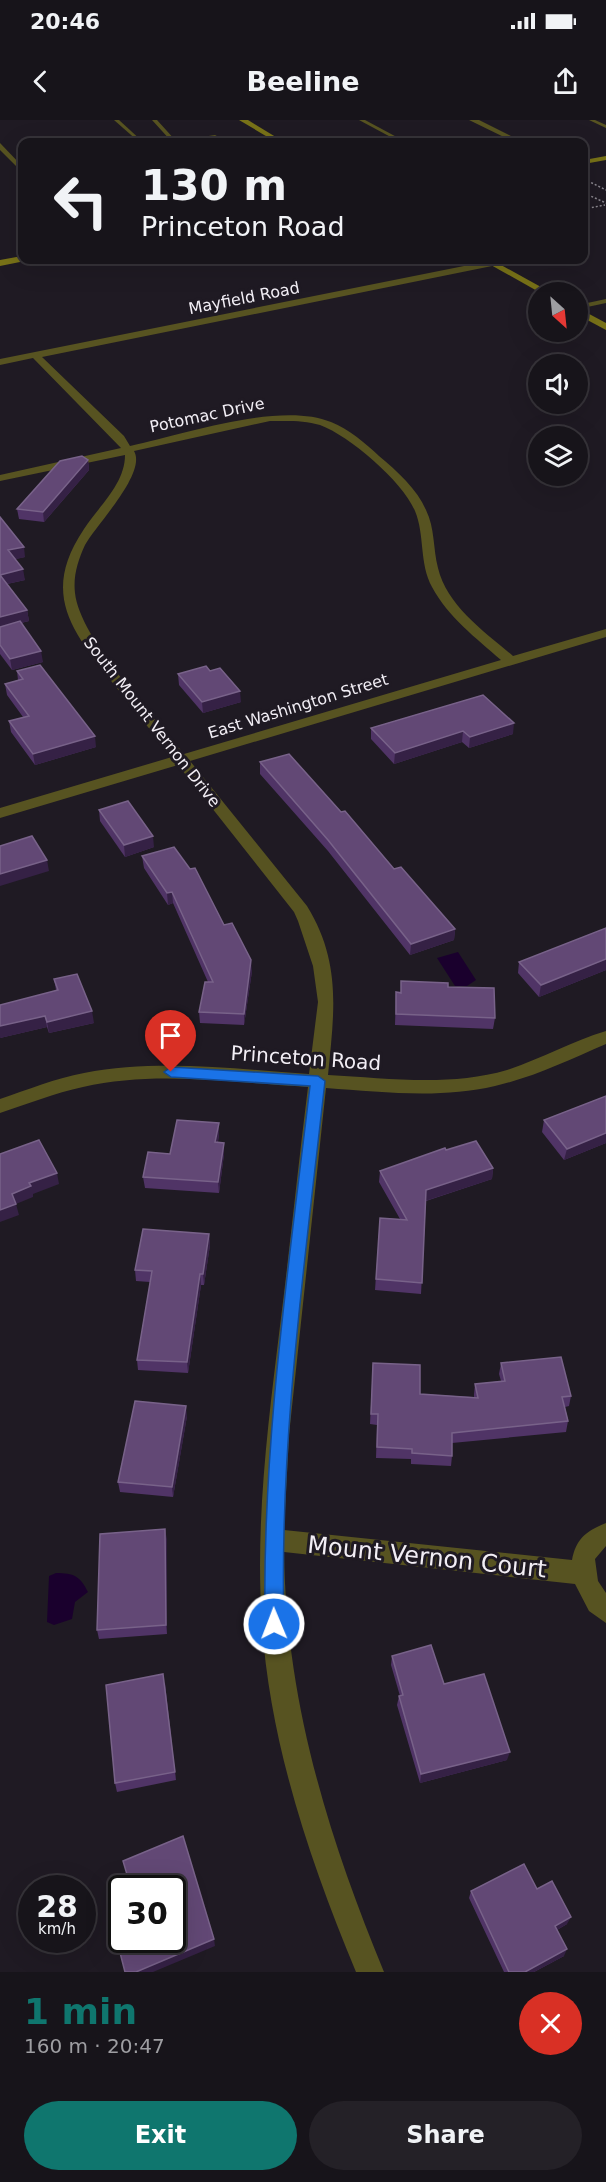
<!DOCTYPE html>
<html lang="en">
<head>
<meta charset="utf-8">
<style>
	body { margin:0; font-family:"DejaVu Sans",sans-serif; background:#242127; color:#f1f3f6; height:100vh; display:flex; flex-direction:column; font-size:22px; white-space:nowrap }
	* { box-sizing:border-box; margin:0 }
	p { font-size:20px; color:#9e9ea2 }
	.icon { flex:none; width:33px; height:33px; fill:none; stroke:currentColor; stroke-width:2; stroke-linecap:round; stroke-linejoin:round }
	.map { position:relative; height:1852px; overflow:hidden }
	.drawer { display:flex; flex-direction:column; background:#17141a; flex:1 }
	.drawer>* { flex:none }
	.guide { position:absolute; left:18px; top:18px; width:570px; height:126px; border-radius:12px; box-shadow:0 6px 24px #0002,0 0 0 2px #363339; background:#17141a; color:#f1f3f6; overflow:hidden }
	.needle { width:39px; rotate:153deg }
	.controls { position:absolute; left:528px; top:162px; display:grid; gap:12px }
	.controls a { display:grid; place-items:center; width:60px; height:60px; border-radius:50%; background:#17141a; box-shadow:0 6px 24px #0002,0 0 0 2px #363339; font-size:30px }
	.speed { position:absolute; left:18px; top:1755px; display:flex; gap:12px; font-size:30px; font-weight:700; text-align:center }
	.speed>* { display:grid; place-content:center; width:78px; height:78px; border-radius:50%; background:#17141a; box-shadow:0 6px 24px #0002,0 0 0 2px #363339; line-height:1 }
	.speed small { font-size:15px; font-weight:400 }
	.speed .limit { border:3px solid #111; border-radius:9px; background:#fff; color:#111 }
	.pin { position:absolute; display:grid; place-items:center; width:51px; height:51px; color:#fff; margin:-62px -26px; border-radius:50% 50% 50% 0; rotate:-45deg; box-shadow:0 0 6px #0007 }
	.pin .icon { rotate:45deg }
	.me { position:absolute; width:66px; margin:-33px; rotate:359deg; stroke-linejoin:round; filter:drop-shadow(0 0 4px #0008) }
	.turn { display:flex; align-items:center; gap:21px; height:126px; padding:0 24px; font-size:27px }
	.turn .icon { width:78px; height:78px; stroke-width:2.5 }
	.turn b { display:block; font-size:42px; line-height:51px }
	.round { display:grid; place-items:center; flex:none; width:63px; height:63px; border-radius:32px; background:#242127 }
	.head { display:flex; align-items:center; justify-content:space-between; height:102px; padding:0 24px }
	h1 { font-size:36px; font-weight:700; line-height:45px; color:#0f766e }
	.button { display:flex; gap:12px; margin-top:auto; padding:12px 24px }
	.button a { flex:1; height:69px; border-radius:36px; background:#0f766e; color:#fff; font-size:24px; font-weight:700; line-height:69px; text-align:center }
	.button a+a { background:#242127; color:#f1f3f6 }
	.status { display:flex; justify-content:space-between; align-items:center; height:42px; padding:0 30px; background:#17141a; direction:ltr }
	.status svg { height:16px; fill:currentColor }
	header { display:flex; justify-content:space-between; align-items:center; height:78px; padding:0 24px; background:#17141a; font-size:27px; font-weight:700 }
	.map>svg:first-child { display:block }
	.water { fill:#1a002d }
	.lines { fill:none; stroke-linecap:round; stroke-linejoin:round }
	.path { stroke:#8b878f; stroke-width:1.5; stroke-dasharray:2 2; stroke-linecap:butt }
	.lane { fill:#575321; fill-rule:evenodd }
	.street { fill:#575321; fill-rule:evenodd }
	.secondary { fill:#787218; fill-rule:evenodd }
	.wall { fill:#503466 }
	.shaded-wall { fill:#352145 }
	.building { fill:#624875; stroke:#786289; stroke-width:1.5 }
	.route { fill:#1a73e8; stroke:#114b97; stroke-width:1.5 }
	.labels { text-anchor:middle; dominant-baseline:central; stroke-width:6; stroke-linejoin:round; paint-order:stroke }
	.far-street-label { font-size:16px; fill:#f2eef5; stroke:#1f1a23 }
	.street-label { font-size:20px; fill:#f2eef5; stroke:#1f1a23 }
	.near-street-label { font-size:24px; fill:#f2eef5; stroke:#1f1a23 }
</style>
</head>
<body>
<div class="status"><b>20:46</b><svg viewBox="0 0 49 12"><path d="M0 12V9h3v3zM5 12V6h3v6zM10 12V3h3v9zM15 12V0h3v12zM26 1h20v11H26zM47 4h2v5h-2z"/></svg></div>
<header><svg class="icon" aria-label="back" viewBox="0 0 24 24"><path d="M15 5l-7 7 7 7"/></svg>Beeline<svg class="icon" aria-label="share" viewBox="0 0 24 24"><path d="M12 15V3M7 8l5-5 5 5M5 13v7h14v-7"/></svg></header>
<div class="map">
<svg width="606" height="1852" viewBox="0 0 606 1852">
	<rect width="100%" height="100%" fill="#1f1a23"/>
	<!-- water -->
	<g class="water">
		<polygon points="458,832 476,860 467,866 455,866 437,838"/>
		<path d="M56 1453C74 1453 80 1456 88 1472L75 1482 72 1499 54 1505 47 1502 49 1456Z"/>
	</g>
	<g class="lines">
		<!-- path -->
		<g class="path">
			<polyline points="584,59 606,70"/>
			<polyline points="584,73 606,83"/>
			<polyline points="584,89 605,85"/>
		</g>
		<!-- lane -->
		<g class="lane">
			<polygon points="114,0 119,0 143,22 139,22"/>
			<polygon points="152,0 157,0 176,21 215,15 228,22 222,22 214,18 172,22"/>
			<polygon points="359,0 365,0 406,22 400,22"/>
			<polygon points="589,0 595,0 606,5 606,8"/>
			<polygon points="277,19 279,22 263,22"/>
			<polygon points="606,179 606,183 578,189 578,185"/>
		</g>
		<!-- street -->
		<g class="street">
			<polygon points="469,0 479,0 523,22 514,22"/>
			<polygon points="0,23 22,46 22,52 0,30"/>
			<path d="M494 140 498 143 497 145 42 237 124 316 130 326C184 314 281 281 331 302 349 309 365 323 379 336 397 351 417 369 426 390 435 408 433 429 438 448 447 486 485 512 513 536L606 509V517L190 641 307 786C342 843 334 893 328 955 387 958 449 967 507 950 541 939 572 921 606 911V924C569 940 534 957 495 966 440 979 382 972 326 968L289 1315 284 1410 572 1440C576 1419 586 1411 606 1403V1426L595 1439 598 1461 606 1473V1503L589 1491 575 1464 284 1432C286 1581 328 1716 384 1852H356C310 1741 270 1624 262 1504 255 1404 268 1304 280 1206 290 1126 298 1047 308 967 234 963 156 950 83 967 55 973 27 984 0 993V979C27 970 56 958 84 953 158 939 235 949 309 954L318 882 313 846 298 801 294 792 178 645 0 698V688L172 637C152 612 132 587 112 562 71 510 41 473 84 409 99 386 125 364 125 335L0 361V355L121 328 33 238 0 245V239ZM270 301C287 301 304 300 320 305 350 316 403 362 415 391 425 415 419 443 432 467 448 497 476 518 501 540L184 634C154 596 80 519 75 473 73 456 78 440 85 425 96 405 147 353 134 331Z"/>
		</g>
		<!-- secondary -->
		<g class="secondary">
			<polygon points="239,0 248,0 284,22 276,22"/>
			<polygon points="606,36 606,40 584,44 584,40"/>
			<polygon points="22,136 25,141 0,146 0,140"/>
			<polygon points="482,140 492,140 550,172 539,172"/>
			<polygon points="578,188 606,203 606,210 578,195"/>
		</g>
	</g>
	<!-- wall -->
	<g class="wall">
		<polygon points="88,340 89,350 44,402 19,399 17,389"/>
		<polygon points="0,397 25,437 15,439 25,460 7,464 27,490 29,501 21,503 43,542 12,550 0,534"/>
		<polygon points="17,551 96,627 35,645 11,612 9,601 23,597 7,575 5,564 18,560"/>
		<polygon points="178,554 241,582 203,593 179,565"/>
		<polygon points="483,575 513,614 469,628 462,622 394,644 371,619 371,608"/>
		<polygon points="260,642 341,692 394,749 455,809 454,820 410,835 328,731 260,654"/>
		<polygon points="99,690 154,727 125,737 100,701"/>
		<polygon points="142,736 224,805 252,851 244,905 200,903 199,892 208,862 173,783 168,785 144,748"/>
		<polygon points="519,842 606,850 539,877 518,853"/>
		<polygon points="54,859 94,903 49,913 47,907 0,918 56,870"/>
		<polygon points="448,867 495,898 493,909 395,905 396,872"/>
		<polygon points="606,976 606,1023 564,1040 542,1012 544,1000"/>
		<polygon points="219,1014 218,1022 224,1023 224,1034 219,1073 145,1068 143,1057 170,1034"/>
		<polygon points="446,1030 493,1048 492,1059 426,1081 421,1174 375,1170 380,1098 400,1099 379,1062 380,1051"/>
		<polygon points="209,1114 210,1125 204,1165 201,1165 188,1253 138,1250 137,1240 150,1162 136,1161 135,1150"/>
		<polygon points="373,1243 420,1274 474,1277 474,1274 475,1264 501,1261 499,1254 501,1243 571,1276 569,1286 565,1287 568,1301 566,1312 452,1323 452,1336 451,1346 411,1344 411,1339 376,1338 377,1305 370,1304"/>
		<polygon points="187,1296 173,1377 120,1372 118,1362"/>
		<polygon points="167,1419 167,1514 99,1519 97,1510"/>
		<polygon points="392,1536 444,1564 507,1640 420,1663 397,1585 399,1576 400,1576 391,1545"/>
		<polygon points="165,1563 176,1660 117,1672 115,1663"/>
		<polygon points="471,1771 567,1804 557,1810 564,1836 534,1852 504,1852 469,1778"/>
	</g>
	<!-- shaded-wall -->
	<g class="shaded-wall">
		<polygon points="88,340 89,350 44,402 43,392"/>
		<polygon points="24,427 25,437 9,441 8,430"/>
		<polygon points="23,449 25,460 2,465 0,455"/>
		<polygon points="27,490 29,501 0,508 0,497"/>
		<polygon points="41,531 43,542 12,550 10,539"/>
		<polygon points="240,571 241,582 203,593 202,582"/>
		<polygon points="514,603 513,614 469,628 470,617"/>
		<polygon points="463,611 462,622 394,644 395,633"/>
		<polygon points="95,616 96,627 35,645 33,634"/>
		<polygon points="153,716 154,727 125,737 124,725"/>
		<polygon points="47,740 49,751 0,766 0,754"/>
		<polygon points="172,772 173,783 168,785 167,773"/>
		<polygon points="455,809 454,820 410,835 411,824"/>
		<polygon points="606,839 606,850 539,877 541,865"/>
		<polygon points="251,840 252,851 244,905 244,894"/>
		<polygon points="92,891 94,903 49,913 47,902"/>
		<polygon points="45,896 47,907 0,918 0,906"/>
		<polygon points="219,1003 219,1014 216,1033 215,1022"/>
		<polygon points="606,1013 606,1023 564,1040 567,1029"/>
		<polygon points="224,1023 224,1034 219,1073 218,1062"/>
		<polygon points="493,1048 492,1059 425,1081 426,1070"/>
		<polygon points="57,1053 59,1064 33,1074 33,1077 16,1084 19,1095 0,1102 0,1090 12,1074 29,1063"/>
		<polygon points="209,1114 210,1125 204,1165 203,1154"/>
		<polygon points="200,1154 201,1165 188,1253 187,1242"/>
		<polygon points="186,1286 187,1296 173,1377 172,1367"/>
		<polygon points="165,1409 167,1419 167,1514 166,1505"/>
		<polygon points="510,1632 507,1640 420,1663 421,1654"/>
		<polygon points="571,1797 567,1804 552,1813 555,1806"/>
		<polygon points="214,1819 215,1826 153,1852 136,1852"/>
		<polygon points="567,1829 564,1836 534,1852 525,1852"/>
	</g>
	<!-- building -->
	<g class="building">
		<polygon points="82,336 88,340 43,392 17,389 60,341"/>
		<polygon points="0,397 24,427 8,430 23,449 0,455 27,490 0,497"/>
		<polygon points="20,501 41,531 10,539 0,525 0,507"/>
		<polygon points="40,545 95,616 33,634 9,601 29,596 5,564 23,559 17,551"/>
		<polygon points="206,546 210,551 220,548 240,571 202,582 178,554"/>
		<polygon points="483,575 514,603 470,617 463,611 395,633 371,608"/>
		<polygon points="289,634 341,692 345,691 394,749 401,747 455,809 411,824 328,720 260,642"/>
		<polygon points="128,681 153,716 124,725 99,690"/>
		<polygon points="32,716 47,740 0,754 0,726"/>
		<polygon points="174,727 190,749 195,748 224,805 232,803 251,840 244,894 199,892 205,862 213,862 172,772 167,773 142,736"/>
		<polygon points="606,808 606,839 541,865 519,842"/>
		<polygon points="77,854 92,891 47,902 45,896 0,906 0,885 58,870 54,859"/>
		<polygon points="401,861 448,863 448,867 494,868 495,898 396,894 396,872 401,873"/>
		<polygon points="606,976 606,1013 567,1029 544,1000"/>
		<polygon points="177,1000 219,1003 215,1022 224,1023 218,1062 143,1057 148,1032 170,1034"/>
		<polygon points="39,1020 57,1053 29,1063 31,1066 12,1074 16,1084 0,1090 0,1034"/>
		<polygon points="476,1021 493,1048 426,1070 422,1163 376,1159 380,1098 407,1100 380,1051 445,1028 446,1030"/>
		<polygon points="143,1109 209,1114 203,1154 200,1154 187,1242 137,1240 152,1151 135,1150"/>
		<polygon points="561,1237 571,1276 562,1277 568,1301 452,1313 452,1336 412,1333 412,1329 377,1327 378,1294 371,1294 373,1243 420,1245 420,1274 478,1278 475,1264 505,1261 501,1243"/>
		<polygon points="135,1281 186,1286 172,1367 118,1362"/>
		<polygon points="165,1409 166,1505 97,1510 100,1414"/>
		<polygon points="431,1525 444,1564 484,1554 510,1632 421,1654 399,1576 403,1575 392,1536"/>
		<polygon points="163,1554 175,1652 115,1663 106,1565"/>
		<polygon points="183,1716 214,1819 136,1852 125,1852 109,1790 122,1785 122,1820 172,1820 172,1768 131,1768 123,1741"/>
		<polygon points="524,1744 537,1769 552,1761 571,1797 555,1806 567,1829 525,1852 509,1852 471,1771"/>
	</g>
	<!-- route -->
	<path class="route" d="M171 947 318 956 325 961C305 1142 279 1322 284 1504L281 1510 274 1513 268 1510 265 1504C262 1323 289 1145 310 966L171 957 164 952Z"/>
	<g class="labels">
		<!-- far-street labels -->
		<g class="far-street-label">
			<text transform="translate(244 178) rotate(-11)">Mayfield Road</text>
			<text transform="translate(207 295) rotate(-12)">Potomac Drive</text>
			<text transform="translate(298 586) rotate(-17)">East Washington Street</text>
			<text transform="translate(152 602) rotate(52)">South Mount Vernon Drive</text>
		</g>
		<!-- street labels -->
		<g class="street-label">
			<text transform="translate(306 938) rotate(4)">Princeton Road</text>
		</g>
		<!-- near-street labels -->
		<g class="near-street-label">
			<text transform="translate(427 1437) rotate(6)">Mount Vernon Court</text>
		</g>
	</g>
</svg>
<div class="controls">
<a><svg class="needle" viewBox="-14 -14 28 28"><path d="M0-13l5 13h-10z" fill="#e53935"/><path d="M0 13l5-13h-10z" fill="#9e9ea2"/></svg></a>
<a><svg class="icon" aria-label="sound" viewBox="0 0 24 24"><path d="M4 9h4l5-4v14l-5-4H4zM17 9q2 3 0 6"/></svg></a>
<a><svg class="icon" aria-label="layers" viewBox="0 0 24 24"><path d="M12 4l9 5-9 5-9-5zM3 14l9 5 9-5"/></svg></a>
</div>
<div class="speed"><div>28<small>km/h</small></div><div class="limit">30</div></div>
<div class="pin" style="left:171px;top:952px;background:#d93025"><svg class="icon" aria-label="arrive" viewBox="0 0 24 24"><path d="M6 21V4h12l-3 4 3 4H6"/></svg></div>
<svg class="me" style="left:274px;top:1504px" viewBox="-20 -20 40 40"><circle r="17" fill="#1a73e8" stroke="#fff" stroke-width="3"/><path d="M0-11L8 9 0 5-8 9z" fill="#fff"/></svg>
<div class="guide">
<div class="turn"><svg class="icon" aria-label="left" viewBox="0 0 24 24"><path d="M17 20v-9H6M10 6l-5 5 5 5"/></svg><div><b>130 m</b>Princeton Road</div></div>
</div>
</div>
<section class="drawer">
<div class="head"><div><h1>1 min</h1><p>160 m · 20:47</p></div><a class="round" style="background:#d93025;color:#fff"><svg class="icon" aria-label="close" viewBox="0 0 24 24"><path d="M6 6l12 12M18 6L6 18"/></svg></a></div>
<div class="button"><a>Exit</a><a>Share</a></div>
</section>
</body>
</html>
